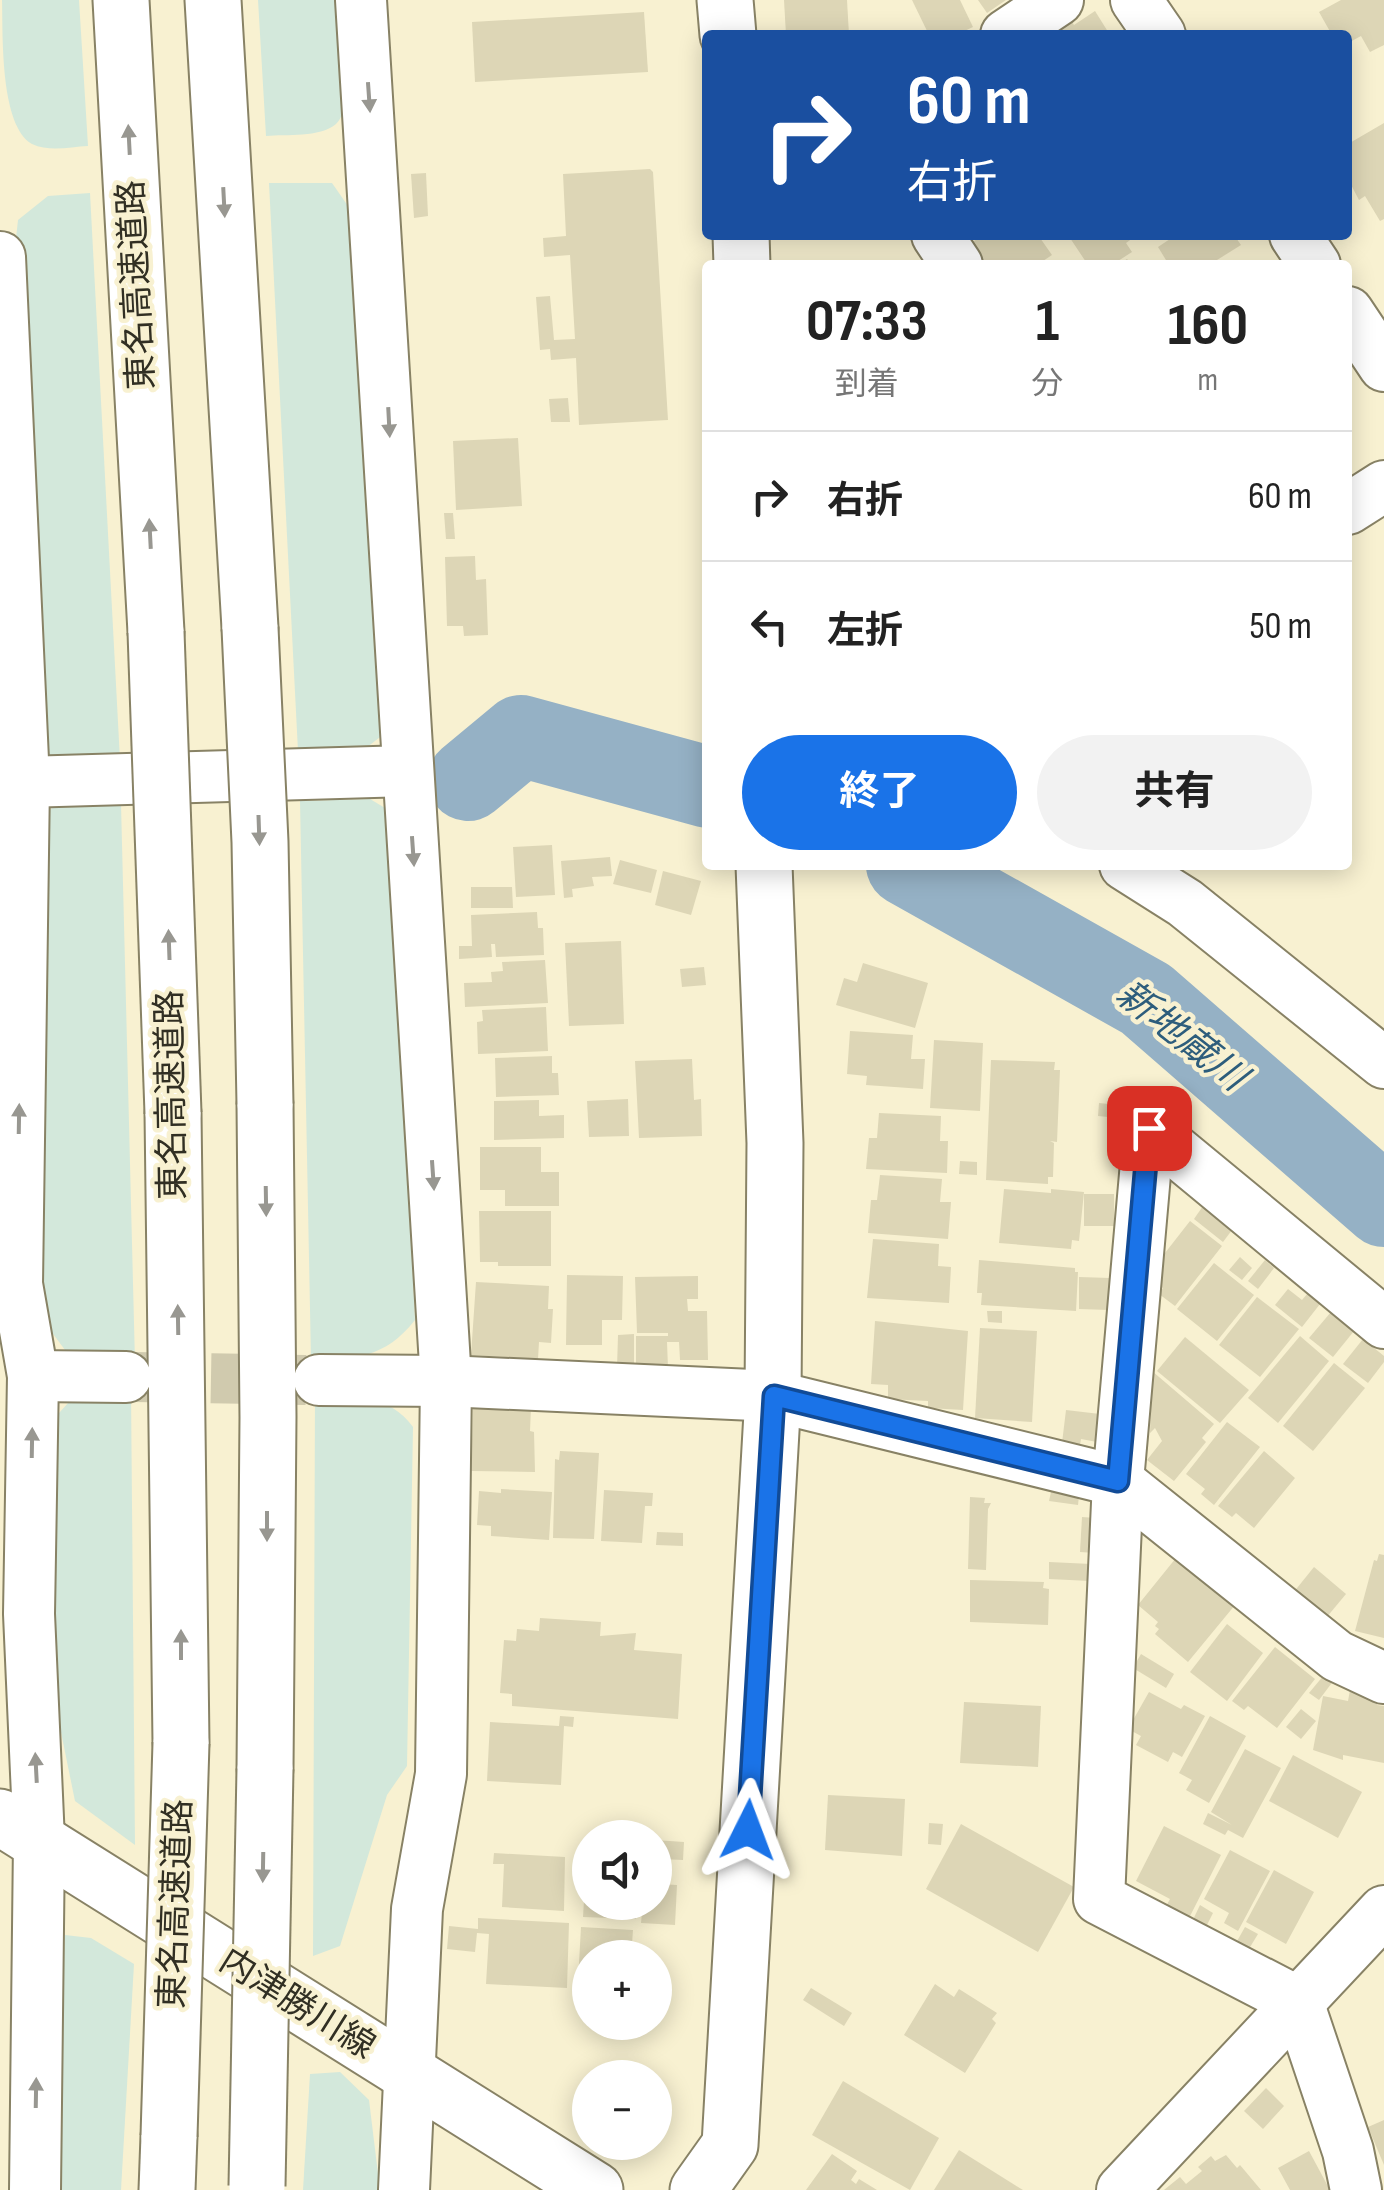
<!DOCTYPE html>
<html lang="ja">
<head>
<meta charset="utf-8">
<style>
	body { margin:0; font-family:"Sofia Sans Condensed","Noto Sans JP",sans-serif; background:#f2f2f2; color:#222; height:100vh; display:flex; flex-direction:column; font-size:38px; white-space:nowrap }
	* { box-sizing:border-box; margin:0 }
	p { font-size:32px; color:#767676 }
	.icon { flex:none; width:55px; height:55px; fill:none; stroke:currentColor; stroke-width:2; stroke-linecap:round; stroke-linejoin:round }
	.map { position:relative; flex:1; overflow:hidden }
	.drawer { position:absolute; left:702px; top:260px; width:650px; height:610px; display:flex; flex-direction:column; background:#fff; border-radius:10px; box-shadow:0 5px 25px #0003 }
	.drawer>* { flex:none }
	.banner { position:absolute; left:702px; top:30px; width:650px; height:210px; border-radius:10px; box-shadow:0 5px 25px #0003; background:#1a4fa0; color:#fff; overflow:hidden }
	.controls { position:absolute; left:572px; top:1820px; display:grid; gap:20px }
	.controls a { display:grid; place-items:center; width:100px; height:100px; border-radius:50%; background:#fff; box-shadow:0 5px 25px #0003; font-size:50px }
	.pin { position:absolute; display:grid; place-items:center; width:85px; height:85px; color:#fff; margin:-42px; border-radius:20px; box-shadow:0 5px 15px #0006 }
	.me { position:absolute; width:110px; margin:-55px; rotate:3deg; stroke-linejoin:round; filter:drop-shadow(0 0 8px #0008) }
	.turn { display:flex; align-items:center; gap:35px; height:210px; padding:0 40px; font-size:45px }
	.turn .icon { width:130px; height:130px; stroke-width:2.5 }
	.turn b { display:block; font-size:70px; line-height:85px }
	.eta { display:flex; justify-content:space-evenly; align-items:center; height:170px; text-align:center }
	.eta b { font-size:60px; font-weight:700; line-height:70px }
	.button { display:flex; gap:20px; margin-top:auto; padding:20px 40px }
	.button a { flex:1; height:115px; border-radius:60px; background:#1a73e8; color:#fff; font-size:40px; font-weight:700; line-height:115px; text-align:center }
	.button a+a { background:#f2f2f2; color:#222 }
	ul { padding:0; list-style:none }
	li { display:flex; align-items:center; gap:30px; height:130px; padding:0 40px; border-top:2px solid #e0e0e0 }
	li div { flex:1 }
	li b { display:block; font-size:38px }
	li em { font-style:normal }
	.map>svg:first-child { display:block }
	.green { fill:#d3e8db }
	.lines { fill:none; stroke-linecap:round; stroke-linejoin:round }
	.river { stroke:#95b1c5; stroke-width:82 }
	.building { fill:#ddd6b6 }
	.street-tunnel { stroke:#d0caae; stroke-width:50; stroke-dasharray:50 25; stroke-linecap:butt }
	.street-casing { stroke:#888265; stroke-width:54 }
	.secondary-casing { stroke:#888265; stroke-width:59 }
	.highway-casing { stroke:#888265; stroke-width:59 }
	.street { stroke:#fff; stroke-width:50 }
	.secondary { stroke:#fff; stroke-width:55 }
	.highway { stroke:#fff; stroke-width:55 }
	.highway-bridge-casing { stroke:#888265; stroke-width:59; stroke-linecap:butt }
	.highway-bridge { stroke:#fff; stroke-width:55 }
	.oneway { fill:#989791 }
	.route-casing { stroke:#114b97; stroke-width:25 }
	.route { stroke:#1a73e8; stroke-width:18 }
	.labels { text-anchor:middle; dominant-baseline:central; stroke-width:9; stroke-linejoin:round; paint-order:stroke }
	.street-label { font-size:35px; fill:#312f23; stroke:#f8f1d1 }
	.water-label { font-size:38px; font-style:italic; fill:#2d5d7c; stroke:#f8f1d1 }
</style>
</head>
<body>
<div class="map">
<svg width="1384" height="2190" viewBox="0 0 1384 2190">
	<rect width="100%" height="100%" fill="#f8f1d1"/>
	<!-- green -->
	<g class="green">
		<path d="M2 0H79L88 146C70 147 49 152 32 144 0 125 3 37 2 0Z"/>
		<path d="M258 0H339C341 26 356 108 336 124 319 138 287 134 266 136Z"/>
		<polygon points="269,183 332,183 348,206 384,734 362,751 298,751"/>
		<polygon points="90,193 120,760 45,764 14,257 18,220 48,196"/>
		<path d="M370 799 390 811 415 1320C385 1358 356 1359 311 1360L300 801Z"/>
		<polygon points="121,804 135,1363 68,1354 39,1315 38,819 52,808"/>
		<polygon points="108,1390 131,1391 135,1845 75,1801 41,1634 40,1434 69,1402"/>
		<path d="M315 1394C351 1397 390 1394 413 1427L407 1766 387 1795 340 1946 313 1956Z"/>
		<polygon points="65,1935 91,1938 134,1964 121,2190 50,2190"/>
		<polygon points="340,2072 369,2100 380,2190 303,2190 310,2074"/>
	</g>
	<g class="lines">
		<!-- river -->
		<g class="river">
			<polyline points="468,780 521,736 708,787"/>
			<polyline points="907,865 1146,999 1384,1206"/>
		</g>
	</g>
	<!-- building -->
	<g class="building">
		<polygon points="784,0 847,0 849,35 786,35"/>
		<polygon points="912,0 960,0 973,27 956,35 929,35"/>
		<polygon points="978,0 1006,0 987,13"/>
		<polygon points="1341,0 1384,0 1384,45 1370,52 1361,36 1348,43 1348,35 1332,35 1319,12"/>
		<polygon points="1095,11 1110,35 1043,35 1069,17 1074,25"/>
		<polygon points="644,12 648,72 475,82 472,22"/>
		<polygon points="1384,123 1384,219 1380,221 1365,196 1359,200 1348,179 1348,144"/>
		<polygon points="650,169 653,172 668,420 579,425 576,358 551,360 550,349 540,350 536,297 550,296 554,340 575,339 570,255 544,257 543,238 566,236 563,174"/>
		<polygon points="426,173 428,216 414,218 411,174"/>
		<polygon points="983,235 1038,235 1052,255 1037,265 982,265 968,245"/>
		<polygon points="1068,235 1137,235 1126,243 1132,252 1118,261 1120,264 1127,259 1132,265 1088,265"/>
		<polygon points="1176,235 1234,235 1241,245 1209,265 1169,265 1158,247"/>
		<polygon points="568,398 570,422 551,422 549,399"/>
		<polygon points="518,438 522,506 456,510 453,441"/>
		<polygon points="444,513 453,513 455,539 446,539"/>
		<polygon points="475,556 476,580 486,579 488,635 464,636 463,626 447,626 445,557"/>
		<polygon points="552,845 555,895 516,897 513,847"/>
		<polygon points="610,857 612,876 592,877 594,886 572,889 573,897 564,898 561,861"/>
		<polygon points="620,860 657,870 651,893 613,884"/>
		<polygon points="663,871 701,881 691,915 655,905"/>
		<polygon points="471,887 512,887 513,908 471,908"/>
		<polygon points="537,912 538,928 543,928 544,955 496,957 495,944 491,944 492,957 459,959 459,946 472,946 471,915"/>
		<polygon points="621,941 624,1024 569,1026 565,943"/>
		<polygon points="545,960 548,1003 465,1007 464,983 492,982 491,972 503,971 502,962"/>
		<polygon points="863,963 928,983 915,1028 836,1005 844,978 857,982"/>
		<polygon points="704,967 706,985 682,987 680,969"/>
		<polygon points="546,1007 548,1051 478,1054 477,1022 483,1021 482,1010"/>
		<polygon points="850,1031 913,1035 911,1059 925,1059 923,1089 866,1085 867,1076 847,1074"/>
		<polygon points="934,1040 983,1043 980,1111 930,1108"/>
		<polygon points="552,1056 552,1073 558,1073 559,1095 496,1097 495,1058"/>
		<polygon points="692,1059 694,1100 701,1099 702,1136 639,1138 635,1061"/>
		<polygon points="991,1060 1055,1062 1054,1070 1060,1070 1057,1142 1050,1141 1054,1143 1053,1177 1048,1177 1048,1184 986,1180"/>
		<polygon points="628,1099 629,1136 589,1137 587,1101"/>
		<polygon points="539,1100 539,1116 564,1115 564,1138 494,1140 494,1101"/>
		<polygon points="1099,1103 1118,1105 1118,1118 1098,1116"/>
		<polygon points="879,1113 941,1116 940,1141 948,1141 947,1173 866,1169 869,1138 877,1138"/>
		<polygon points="480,1147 541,1147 541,1172 559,1172 559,1206 505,1206 505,1190 480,1190"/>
		<polygon points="960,1161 977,1162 977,1175 959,1174"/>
		<polygon points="880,1175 942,1179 940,1202 951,1202 948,1239 868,1233 871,1200 877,1200"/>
		<polygon points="1004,1189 1051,1193 1051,1189 1084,1192 1079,1241 1072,1240 1071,1249 999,1243"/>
		<rect x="1084" y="1194" width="30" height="32"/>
		<polygon points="1203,1206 1232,1230 1223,1242 1194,1219"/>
		<polygon points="479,1211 551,1211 551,1266 498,1266 498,1262 480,1262"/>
		<polygon points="1190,1221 1222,1246 1175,1306 1159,1294 1163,1288 1156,1283 1156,1273 1163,1265 1158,1262"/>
		<polygon points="873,1239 939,1244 938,1266 951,1267 949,1303 867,1298"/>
		<polygon points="1240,1257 1252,1268 1242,1280 1229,1270"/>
		<polygon points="979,1260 1075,1268 1075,1272 1078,1272 1076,1311 981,1305 982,1293 977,1293"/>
		<polygon points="1265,1260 1274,1268 1258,1289 1248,1281"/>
		<polygon points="1214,1263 1254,1295 1217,1341 1177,1309"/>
		<polygon points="567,1275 623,1276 622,1320 602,1320 602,1345 566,1345"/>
		<polygon points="698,1276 698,1299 687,1299 688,1311 707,1311 708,1360 680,1360 679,1342 667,1342 668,1368 636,1368 636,1336 668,1336 668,1333 637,1333 635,1277"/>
		<polygon points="1079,1277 1110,1278 1109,1310 1079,1309"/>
		<polygon points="476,1282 549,1286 548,1309 553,1309 551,1343 539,1342 538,1359 471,1355"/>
		<polygon points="1288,1289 1302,1300 1308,1293 1320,1304 1302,1327 1275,1305"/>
		<polygon points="1257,1297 1299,1329 1260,1377 1219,1345"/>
		<polygon points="987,1311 1002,1311 1002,1323 988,1322"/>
		<polygon points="1331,1312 1354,1331 1333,1357 1309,1338"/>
		<polygon points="875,1321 968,1331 963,1410 928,1408 928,1401 888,1399 888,1385 871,1384"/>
		<polygon points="980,1328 1037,1331 1032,1422 975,1418"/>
		<polygon points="634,1334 634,1367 617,1367 618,1335"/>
		<polygon points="1300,1336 1329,1361 1278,1423 1248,1398"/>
		<polygon points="1185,1337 1249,1390 1220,1423 1157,1371"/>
		<polygon points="1363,1339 1384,1356 1384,1362 1368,1383 1343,1364"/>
		<polygon points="1334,1363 1365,1388 1313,1451 1283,1426"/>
		<polygon points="1152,1371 1214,1424 1202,1438 1206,1442 1174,1481 1147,1460 1162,1441 1155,1428 1150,1433"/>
		<polygon points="486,1404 531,1407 530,1431 534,1432 535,1472 471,1471 473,1408 486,1409"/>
		<polygon points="1066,1410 1100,1414 1097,1442 1081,1439 1080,1445 1062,1443"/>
		<polygon points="1227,1422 1260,1447 1214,1505 1201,1494 1205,1489 1186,1474"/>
		<polygon points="560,1451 599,1453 594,1539 553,1538 555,1459 559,1460"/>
		<polygon points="1264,1451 1295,1478 1254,1528 1236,1513 1232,1517 1218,1506"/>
		<polygon points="501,1489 552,1492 549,1540 491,1536 491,1526 477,1525 479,1491 501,1493"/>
		<polygon points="604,1490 653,1493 652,1506 645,1506 642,1543 601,1541"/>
		<polygon points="1051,1492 1079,1496 1078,1505 1049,1501"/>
		<polygon points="970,1497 985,1498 984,1503 991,1503 988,1509 986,1570 968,1569"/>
		<polygon points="1082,1517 1096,1518 1095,1553 1080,1552"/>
		<polygon points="657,1532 683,1533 683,1546 656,1545"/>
		<polygon points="1180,1553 1235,1605 1188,1662 1155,1634 1159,1629 1155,1626 1158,1622 1138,1605"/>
		<polygon points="1379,1554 1384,1555 1384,1638 1355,1631 1374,1560 1377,1561"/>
		<polygon points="1049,1562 1091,1564 1090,1581 1049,1579"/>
		<polygon points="1314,1567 1346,1594 1321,1624 1289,1598"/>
		<polygon points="970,1580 1044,1582 1043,1588 1049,1589 1048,1625 970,1622"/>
		<polygon points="540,1618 601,1622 600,1636 636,1633 634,1650 682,1654 678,1719 512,1706 512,1694 500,1693 504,1640 516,1641 517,1629 539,1631"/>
		<polygon points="1227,1624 1263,1653 1227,1701 1190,1672"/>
		<polygon points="1275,1647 1315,1679 1277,1728 1248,1706 1244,1710 1232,1701"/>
		<polygon points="1141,1654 1174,1674 1166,1688 1133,1668"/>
		<polygon points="1329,1669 1337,1676 1319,1700 1309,1693"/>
		<polygon points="1350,1690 1378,1695 1377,1705 1384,1706 1384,1763 1343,1755 1343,1760 1313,1750 1323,1696 1348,1701"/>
		<polygon points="1149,1692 1181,1709 1184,1705 1205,1716 1182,1757 1173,1752 1168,1762 1136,1745 1141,1736 1128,1729"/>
		<polygon points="964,1702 1041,1706 1038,1767 960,1763"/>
		<polygon points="1301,1709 1316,1721 1301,1739 1286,1727"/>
		<polygon points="560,1716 574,1717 573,1727 564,1726 561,1785 487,1781 490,1722 559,1726"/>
		<polygon points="1210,1716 1246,1736 1209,1803 1186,1790 1192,1780 1179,1773"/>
		<polygon points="1245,1749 1281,1768 1243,1838 1228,1830 1225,1835 1203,1824 1208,1813 1232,1825 1211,1812"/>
		<polygon points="1293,1755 1362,1792 1338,1838 1269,1801"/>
		<polygon points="828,1795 905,1799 902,1856 825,1850"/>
		<polygon points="929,1823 943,1824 941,1845 928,1844"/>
		<polygon points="961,1824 1074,1887 1038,1952 926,1889"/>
		<polygon points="1164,1826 1221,1855 1187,1922 1164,1910 1170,1899 1136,1881"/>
		<polygon points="655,1840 684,1842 683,1860 661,1859 659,1884 677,1885 675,1925 641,1923 643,1902 655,1902"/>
		<polygon points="587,1849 590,1849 590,1902 637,1902 636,1919 583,1917"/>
		<polygon points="1230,1850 1270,1871 1238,1931 1224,1923 1229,1913 1204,1899"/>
		<polygon points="494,1853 565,1857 564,1911 502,1907 504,1864 493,1864"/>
		<polygon points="1274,1870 1314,1892 1286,1944 1246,1922"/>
		<polygon points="1200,1905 1213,1913 1203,1933 1190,1926"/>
		<polygon points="478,1918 569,1923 567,1988 486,1984 489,1934 477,1933 475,1952 447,1949 449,1926 478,1929"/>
		<polygon points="581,1927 633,1930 631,1958 590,1958 590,1982 578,1981"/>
		<polygon points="1245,1927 1258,1934 1244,1957 1232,1950"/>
		<polygon points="935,1984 954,1997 959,1989 997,2013 992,2019 996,2023 965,2073 904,2035"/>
		<polygon points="811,1988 852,2013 844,2026 803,2000"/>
		<polygon points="843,2081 939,2138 910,2190 812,2135"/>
		<polygon points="1266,2088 1284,2106 1263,2129 1244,2111"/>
		<polygon points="1384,2120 1384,2165 1368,2127"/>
		<polygon points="959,2150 1023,2190 934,2190"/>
		<polygon points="1309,2151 1330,2190 1290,2190 1278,2168"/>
		<polygon points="832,2154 857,2171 851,2180 856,2184 859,2179 877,2190 806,2190"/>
		<polygon points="1226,2155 1237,2168 1240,2165 1261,2190 1164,2190 1180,2177 1186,2184 1202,2171 1198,2167 1211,2156 1215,2161"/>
	</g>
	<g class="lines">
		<!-- street-tunnel -->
		<polyline class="street-tunnel" points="136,1377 306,1380"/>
		<defs>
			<g id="street">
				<polyline points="361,0 446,1381 441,1774 417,1909 404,2190"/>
				<polyline points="1136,0 1160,35"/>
				<polyline points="1006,35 1058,0"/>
				<polyline points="937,235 957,265"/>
				<polyline points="1295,235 1315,265"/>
				<polyline points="0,257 24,782 17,1284 33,1376 29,1614 39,1841 35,2190"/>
				<polyline points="1348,312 1384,366"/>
				<polyline points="1348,509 1384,486"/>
				<polyline points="24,782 408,771"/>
				<polyline points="1125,865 1185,903 1384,1063"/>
				<polyline points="1149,1129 1118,1481 1099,1899 1298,2002 1348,2151 1356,2190"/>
				<polyline points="1149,1129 1384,1323"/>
				<polyline points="33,1376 126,1377"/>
				<polyline points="319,1380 446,1381 773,1396 1118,1481 1337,1656 1384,1678"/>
				<polyline points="1122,2190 1384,1911"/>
			</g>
			<g id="secondary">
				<polyline points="725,0 728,35"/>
				<polyline points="741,235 742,265"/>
				<polyline points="0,1817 595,2190"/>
				<polyline points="698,2190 730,2145 773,1396 775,1143 764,865"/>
			</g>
			<g id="highway">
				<polyline points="121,0 156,632"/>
				<polyline points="213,0 250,628"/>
				<polyline points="265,1104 268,1417 265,1769"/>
				<polyline points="173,1113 181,1743"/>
				<polyline points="167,2190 169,2136"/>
			</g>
		</defs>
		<!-- street casing -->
		<use href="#street" class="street-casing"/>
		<!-- secondary casing -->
		<use href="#secondary" class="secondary-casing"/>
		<!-- highway casing -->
		<use href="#highway" class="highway-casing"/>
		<!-- street -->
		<use href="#street" class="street"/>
		<!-- secondary -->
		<use href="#secondary" class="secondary"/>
		<!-- highway -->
		<use href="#highway" class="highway"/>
		<defs>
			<g id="highway-bridge">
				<polyline points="250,628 260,842 265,1104"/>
				<polyline points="156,632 173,1113"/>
				<polyline points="169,2136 181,1743"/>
				<polyline points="257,2186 265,1769"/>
			</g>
		</defs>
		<!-- highway-bridge casing -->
		<use href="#highway-bridge" class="highway-bridge-casing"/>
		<!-- highway-bridge -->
		<use href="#highway-bridge" class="highway-bridge"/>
	</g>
	<!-- one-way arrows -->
	<defs><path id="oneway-solid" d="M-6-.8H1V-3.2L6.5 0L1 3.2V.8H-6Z" transform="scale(2.5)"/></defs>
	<g class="oneway">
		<use href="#oneway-solid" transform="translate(369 97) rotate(86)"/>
		<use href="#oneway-solid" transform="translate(129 140) rotate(-93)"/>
		<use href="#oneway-solid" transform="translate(224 202) rotate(87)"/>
		<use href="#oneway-solid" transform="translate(389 422) rotate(87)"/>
		<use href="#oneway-solid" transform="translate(150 534) rotate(-93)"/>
		<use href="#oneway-solid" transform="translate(259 830) rotate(88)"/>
		<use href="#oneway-solid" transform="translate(413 851) rotate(86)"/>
		<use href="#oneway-solid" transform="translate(169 945) rotate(-92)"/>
		<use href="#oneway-solid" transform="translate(19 1119) rotate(-89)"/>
		<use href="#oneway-solid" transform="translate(433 1175) rotate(86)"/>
		<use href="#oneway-solid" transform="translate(266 1201) rotate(89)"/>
		<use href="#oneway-solid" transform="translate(178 1320) rotate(-91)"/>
		<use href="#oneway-solid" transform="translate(32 1443) rotate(-89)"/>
		<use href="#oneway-solid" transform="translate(267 1526) rotate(90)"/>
		<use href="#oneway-solid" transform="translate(181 1645) rotate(-90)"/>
		<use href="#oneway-solid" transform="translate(36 1768) rotate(-93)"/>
		<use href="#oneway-solid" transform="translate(263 1867) rotate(91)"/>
		<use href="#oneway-solid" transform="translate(36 2093) rotate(-89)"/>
	</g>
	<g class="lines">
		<defs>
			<polyline id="route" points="748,1830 774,1396 1118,1481 1149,1128"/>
		</defs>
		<!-- route casing -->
		<use href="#route" class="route-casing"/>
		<!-- route -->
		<use href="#route" class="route"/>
	</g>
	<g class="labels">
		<!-- street labels -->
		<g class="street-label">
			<text transform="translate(137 285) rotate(-93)">東名高速道路</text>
			<text transform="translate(172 1095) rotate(-91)">東名高速道路</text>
			<text transform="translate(176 1904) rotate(-88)">東名高速道路</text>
			<text transform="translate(297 2004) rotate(32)">内津勝川線</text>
		</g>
		<!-- water labels -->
		<g class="water-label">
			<text transform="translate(1181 1036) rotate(38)">新地蔵川</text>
		</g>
	</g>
</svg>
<div class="controls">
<a><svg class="icon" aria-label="sound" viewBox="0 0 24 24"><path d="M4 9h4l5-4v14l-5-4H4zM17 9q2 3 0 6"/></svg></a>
<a>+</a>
<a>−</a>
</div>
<div class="pin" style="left:1149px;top:1128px;background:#d93025"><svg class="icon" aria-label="arrive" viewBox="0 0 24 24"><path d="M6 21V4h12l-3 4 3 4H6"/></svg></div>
<svg class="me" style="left:748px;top:1830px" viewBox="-20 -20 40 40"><path d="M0-17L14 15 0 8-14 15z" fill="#1a73e8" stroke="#fff" stroke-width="4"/></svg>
<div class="banner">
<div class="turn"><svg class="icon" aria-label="right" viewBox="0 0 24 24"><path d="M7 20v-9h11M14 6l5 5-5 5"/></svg><div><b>60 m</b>右折</div></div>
</div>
<section class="drawer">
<div class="eta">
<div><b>07:33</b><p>到着</p></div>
<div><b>1</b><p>分</p></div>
<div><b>160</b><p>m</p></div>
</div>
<ul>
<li><svg class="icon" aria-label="right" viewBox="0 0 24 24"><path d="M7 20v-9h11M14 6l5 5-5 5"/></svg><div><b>右折</b></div><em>60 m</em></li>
<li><svg class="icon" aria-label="left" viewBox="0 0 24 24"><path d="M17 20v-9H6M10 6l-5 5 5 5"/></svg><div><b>左折</b></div><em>50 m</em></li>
</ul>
<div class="button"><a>終了</a><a>共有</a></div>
</section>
</div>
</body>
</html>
